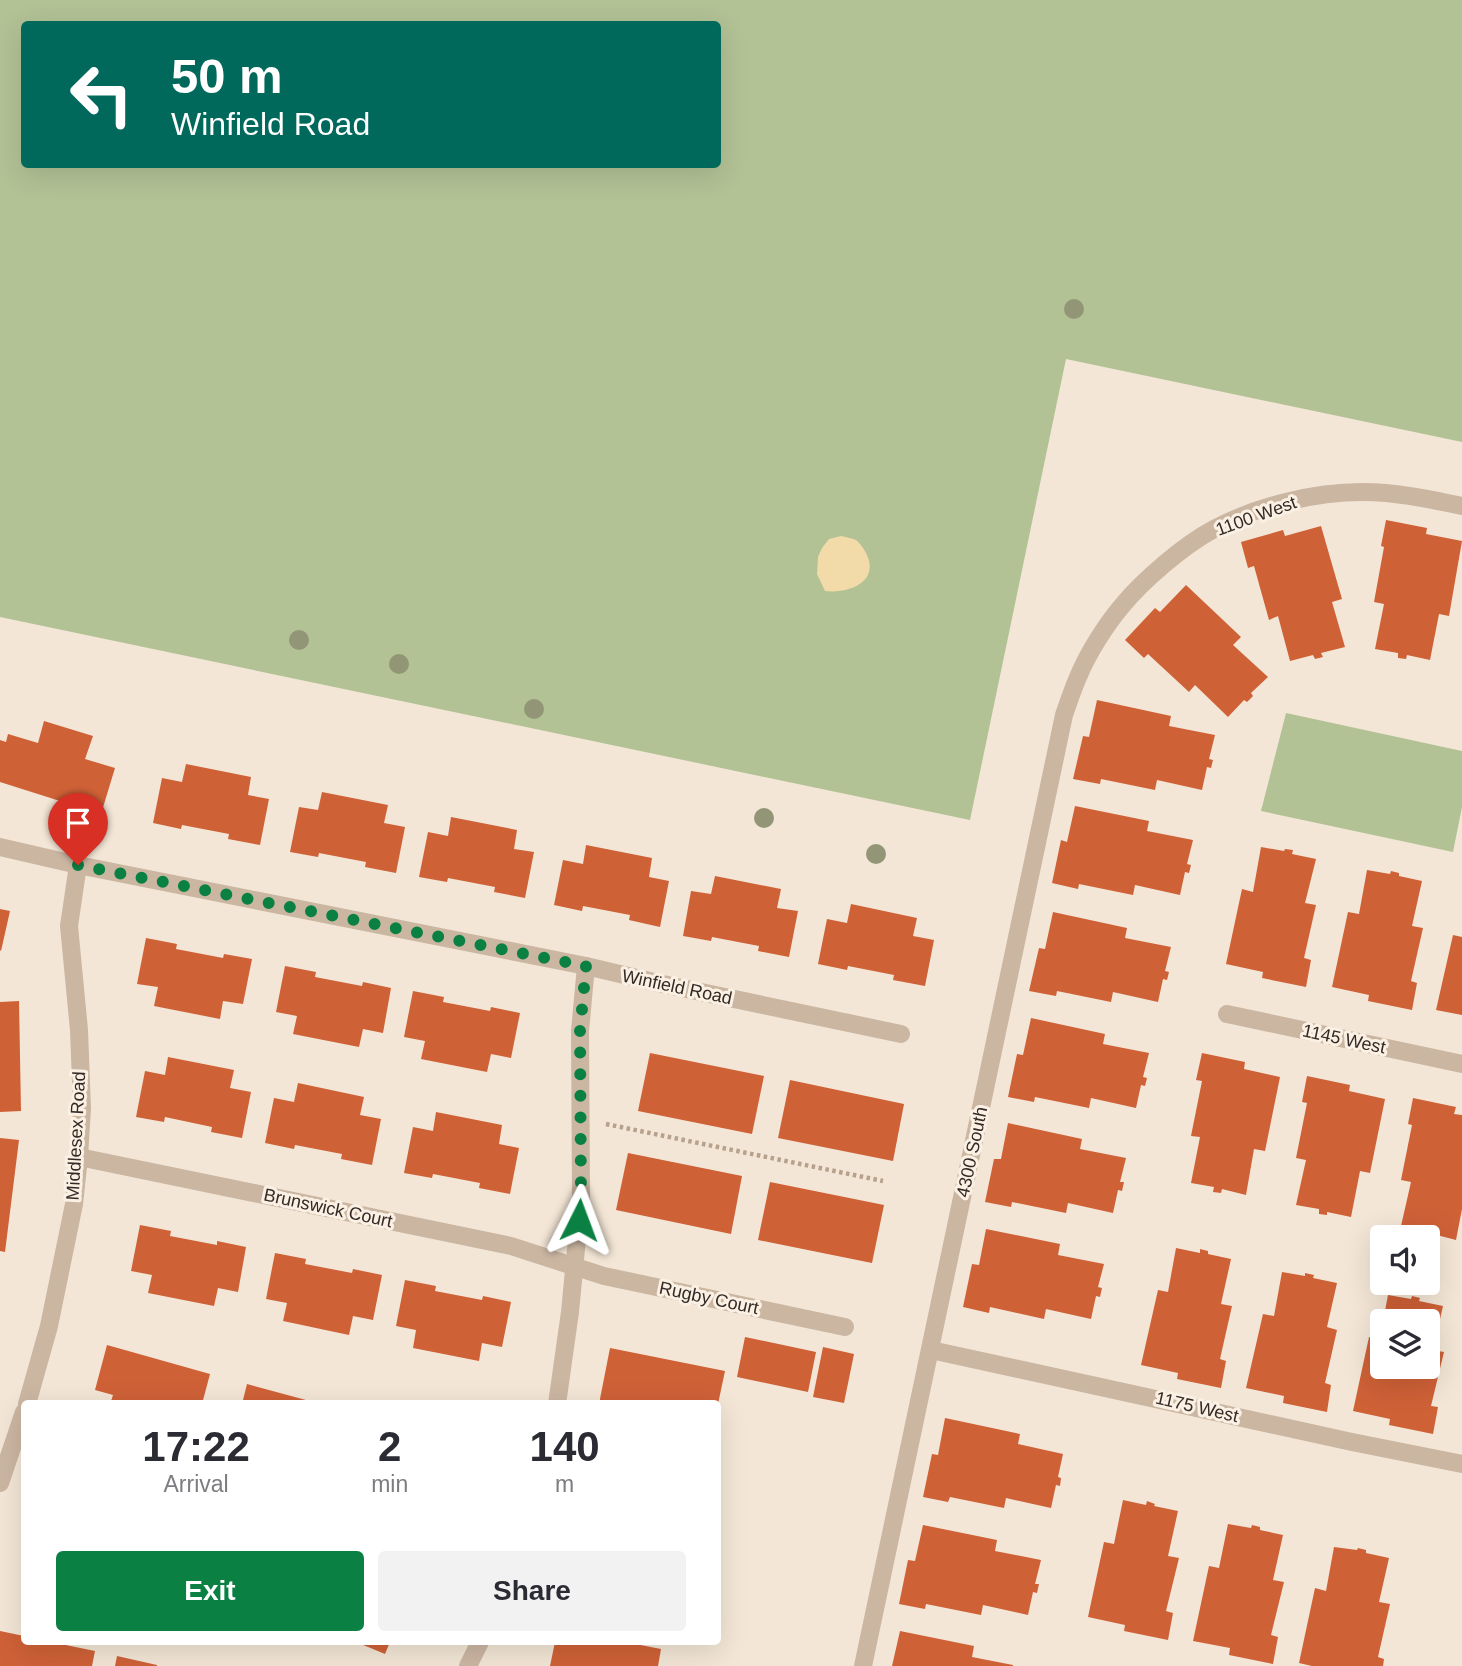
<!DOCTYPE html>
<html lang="en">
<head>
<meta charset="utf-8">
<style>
	body { margin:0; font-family:Arial,sans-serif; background:#f2f2f3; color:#2b2b33; height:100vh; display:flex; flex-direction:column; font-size:26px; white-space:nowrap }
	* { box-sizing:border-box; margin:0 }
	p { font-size:23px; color:#7c7c81 }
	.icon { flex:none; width:38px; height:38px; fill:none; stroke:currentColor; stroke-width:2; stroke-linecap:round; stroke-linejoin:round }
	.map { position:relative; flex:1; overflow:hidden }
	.sheet { position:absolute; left:21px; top:1400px; width:700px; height:245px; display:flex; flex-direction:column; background:#fff; border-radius:7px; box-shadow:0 7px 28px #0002 }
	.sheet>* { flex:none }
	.guide { position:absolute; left:21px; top:21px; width:700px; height:147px; border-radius:7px; box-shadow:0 7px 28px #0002; background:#00695c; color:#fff; overflow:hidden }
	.buttons { position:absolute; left:1370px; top:1225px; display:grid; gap:14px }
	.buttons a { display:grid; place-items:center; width:70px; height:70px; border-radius:7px; background:#fff; box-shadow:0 7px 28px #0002; font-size:35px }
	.pin { position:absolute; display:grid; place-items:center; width:60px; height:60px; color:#fff; margin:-72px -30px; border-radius:50% 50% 50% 0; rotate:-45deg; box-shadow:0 0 7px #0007 }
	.pin .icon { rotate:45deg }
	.me { position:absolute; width:77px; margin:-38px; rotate:3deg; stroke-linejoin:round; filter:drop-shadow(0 0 5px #0008) }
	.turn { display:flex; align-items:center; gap:24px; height:147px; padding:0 35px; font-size:32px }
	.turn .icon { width:91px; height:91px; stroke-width:2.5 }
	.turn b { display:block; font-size:49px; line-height:60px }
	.eta { display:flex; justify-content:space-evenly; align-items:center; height:119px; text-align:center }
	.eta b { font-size:42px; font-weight:600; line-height:49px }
	.button { display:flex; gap:14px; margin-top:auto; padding:14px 35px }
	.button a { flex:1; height:80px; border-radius:7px; background:#0b8043; color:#fff; font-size:28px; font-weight:600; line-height:80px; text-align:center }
	.button a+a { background:#f2f2f3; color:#2b2b33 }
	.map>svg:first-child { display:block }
	.green { fill:#b2c295; fill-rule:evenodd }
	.sand { fill:#f2dba9 }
	.building { fill:#cf6137 }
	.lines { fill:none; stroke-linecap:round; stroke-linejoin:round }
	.path { stroke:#b7a08c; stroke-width:4.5; stroke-dasharray:3.5 3.5; stroke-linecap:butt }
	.minor { stroke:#cbb6a2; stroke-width:18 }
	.tree { fill:#929676 }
	.route { stroke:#0b8043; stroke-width:12; stroke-dasharray:0 21.6 }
	.labels { text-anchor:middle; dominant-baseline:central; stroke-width:6; stroke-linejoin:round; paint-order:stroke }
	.street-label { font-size:18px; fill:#352a25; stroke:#faf0e3 }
</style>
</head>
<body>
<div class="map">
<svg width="1462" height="1666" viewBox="0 0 1462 1666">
	<rect width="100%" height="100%" fill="#f3e6d6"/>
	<!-- green -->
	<g class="green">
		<path d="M0 0H1462V442L1066 359 970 820 0 617ZM24 24H718V164H24Z"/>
		<polygon points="1286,713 1462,751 1462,807 1453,852 1261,811"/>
	</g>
	<!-- sand -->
	<path class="sand" d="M841 536C845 537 852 538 856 540 860 543 864 549 866 553 881 582 848 594 825 591L817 574 818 557 822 548 829 539Z"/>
	<!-- building -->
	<g class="building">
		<polygon points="1386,520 1427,528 1426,534 1462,541 1449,616 1439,614 1430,660 1407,655 1406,659 1398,658 1398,653 1375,649 1384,604 1374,602 1384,547 1381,546"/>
		<polygon points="1321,526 1342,599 1332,602 1345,647 1321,653 1323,657 1315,659 1313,655 1290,661 1278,616 1269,620 1254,566 1248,568 1241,542 1283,530 1285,536"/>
		<polygon points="1186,585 1241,637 1233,645 1268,677 1251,693 1253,696 1247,702 1244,700 1228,717 1195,685 1189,692 1148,654 1144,658 1125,640 1155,608 1160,612"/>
		<polygon points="1097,700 1171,716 1169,726 1215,735 1209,759 1213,760 1211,768 1207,767 1202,790 1157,780 1155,790 1101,779 1100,784 1073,779 1083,736 1089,737"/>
		<polygon points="44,721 93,736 85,759 115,768 101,814 0,782 0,740 6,742 8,734 38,743"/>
		<polygon points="186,764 251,777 248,795 269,799 260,845 228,839 229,834 182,825 181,829 153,823 162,778 182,782"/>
		<polygon points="322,792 388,805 384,823 405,827 396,873 365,867 366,862 319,853 318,857 290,852 299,807 318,810"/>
		<polygon points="1075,806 1149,821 1147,831 1193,840 1187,864 1191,865 1189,873 1185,872 1180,895 1135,885 1133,895 1079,884 1078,889 1052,883 1061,840 1067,842"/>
		<polygon points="451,817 517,830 514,849 534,852 525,898 494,892 495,887 448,878 447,882 419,877 428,832 448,836"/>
		<polygon points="586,845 652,858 649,877 669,881 660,927 629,920 630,915 583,906 582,911 554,905 563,860 583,864"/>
		<polygon points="1261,847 1284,851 1285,849 1293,850 1292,854 1316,859 1305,903 1316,905 1304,958 1311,960 1306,987 1262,978 1263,972 1226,964 1242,889 1253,892"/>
		<polygon points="1367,870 1390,874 1391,871 1399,873 1399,876 1422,881 1412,926 1423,928 1411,981 1417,983 1412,1010 1368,1001 1369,995 1332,987 1348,912 1359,914"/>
		<polygon points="715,876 781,889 777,908 798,911 789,957 758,951 759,946 712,937 711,941 683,936 691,891 711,894"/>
		<polygon points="851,904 917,918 913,936 934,940 925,986 893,980 894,975 848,966 847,970 818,964 827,919 847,923"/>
		<polygon points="0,909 10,911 1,951 0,950"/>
		<polygon points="1053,912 1127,928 1125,938 1171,947 1165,971 1169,972 1167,980 1163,979 1158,1002 1113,992 1111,1002 1057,991 1056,996 1029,991 1039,948 1045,949"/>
		<polygon points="1453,935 1462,937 1462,1015 1436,1010"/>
		<polygon points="146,938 177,944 176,949 223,958 224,954 252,959 243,1004 223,1001 220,1019 154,1006 158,987 137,984"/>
		<polygon points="285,966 316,972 315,977 362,986 363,982 391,988 383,1033 363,1029 359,1047 293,1034 297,1016 276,1012"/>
		<polygon points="413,991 444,997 443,1002 490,1011 491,1007 520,1013 511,1058 491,1054 487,1072 421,1059 425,1041 404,1037"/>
		<polygon points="19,1001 21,1111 0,1112 0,1002"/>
		<polygon points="1031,1018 1105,1034 1103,1044 1149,1053 1143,1077 1147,1078 1145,1086 1141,1085 1136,1108 1091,1098 1089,1108 1035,1097 1034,1102 1008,1097 1017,1054 1023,1055"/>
		<polygon points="650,1053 764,1076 752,1134 638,1111"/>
		<polygon points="1202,1053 1245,1062 1244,1069 1280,1077 1265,1151 1254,1149 1246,1195 1222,1189 1221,1193 1213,1192 1214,1187 1191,1183 1200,1137 1191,1136 1202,1081 1196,1080"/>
		<polygon points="168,1057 234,1070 230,1088 251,1092 242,1138 211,1132 212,1127 165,1117 164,1122 136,1117 145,1071 165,1075"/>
		<polygon points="1307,1076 1350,1085 1349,1091 1385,1099 1370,1173 1360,1171 1351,1217 1327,1212 1327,1215 1319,1214 1319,1209 1296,1205 1306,1160 1296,1158 1307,1103 1302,1102"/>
		<polygon points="790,1080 904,1104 893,1161 778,1138"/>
		<polygon points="298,1083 364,1097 360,1115 381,1119 372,1165 341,1159 342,1154 295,1145 294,1149 265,1143 274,1098 294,1102"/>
		<polygon points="1413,1098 1456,1107 1454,1114 1462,1115 1462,1209 1456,1240 1433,1234 1431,1237 1423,1236 1424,1231 1401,1226 1411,1182 1401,1180 1412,1125 1408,1124"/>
		<polygon points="436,1112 502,1125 499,1144 519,1148 510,1194 479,1188 480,1183 433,1174 432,1178 404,1173 413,1127 433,1131"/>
		<polygon points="1008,1123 1082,1139 1080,1149 1126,1158 1120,1182 1124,1182 1122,1191 1118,1190 1113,1213 1068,1203 1066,1213 1012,1202 1011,1207 985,1202 994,1159 1001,1159"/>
		<polygon points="0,1138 19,1140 5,1252 0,1251"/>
		<polygon points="628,1153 742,1176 731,1234 616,1210"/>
		<polygon points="770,1182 884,1205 872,1263 758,1240"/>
		<polygon points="140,1225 171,1231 170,1236 217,1245 217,1241 246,1247 238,1292 218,1288 214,1306 148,1293 152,1275 131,1271"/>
		<polygon points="986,1229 1060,1244 1058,1255 1104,1264 1098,1287 1102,1288 1100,1297 1096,1296 1091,1319 1046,1309 1044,1319 990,1307 989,1313 963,1307 972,1264 979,1265"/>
		<polygon points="1176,1248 1200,1253 1200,1249 1208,1251 1208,1254 1231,1259 1221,1304 1232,1306 1220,1359 1226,1361 1221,1388 1177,1379 1178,1373 1141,1365 1158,1290 1168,1292"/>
		<polygon points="275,1253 306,1259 305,1264 352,1273 353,1269 382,1275 373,1320 353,1316 349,1335 283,1321 287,1303 266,1299"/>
		<polygon points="1282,1272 1305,1276 1305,1273 1314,1275 1313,1278 1337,1283 1327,1327 1337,1330 1325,1383 1331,1385 1327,1412 1283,1403 1284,1396 1246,1388 1263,1314 1274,1316"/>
		<polygon points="405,1280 436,1286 435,1291 482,1300 483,1296 511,1302 502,1347 482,1343 479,1361 413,1348 416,1330 396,1326"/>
		<polygon points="1388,1295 1411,1299 1412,1296 1420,1298 1419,1301 1443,1306 1433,1350 1444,1352 1431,1406 1438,1407 1433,1434 1389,1425 1390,1419 1353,1411 1369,1337 1380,1339 1382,1330 1382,1367 1428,1367 1428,1321 1383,1321"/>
		<polygon points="745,1337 816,1352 808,1392 737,1377"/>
		<polygon points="107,1345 210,1374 202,1404 110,1404 113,1395 95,1390"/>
		<polygon points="823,1347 854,1354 844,1403 813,1397"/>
		<polygon points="610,1348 725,1371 718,1404 599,1404"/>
		<polygon points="247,1384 317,1403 317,1404 242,1404"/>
		<polygon points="945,1418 1020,1434 1018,1444 1063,1454 1058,1477 1061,1478 1060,1486 1056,1485 1051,1508 1006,1498 1004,1508 950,1497 948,1502 923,1497 932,1454 938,1455"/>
		<polygon points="1123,1500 1146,1505 1147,1501 1155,1504 1154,1506 1178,1511 1168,1556 1179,1558 1166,1611 1173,1613 1168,1640 1124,1631 1125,1625 1088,1617 1104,1542 1114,1544"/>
		<polygon points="1228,1524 1251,1528 1252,1525 1260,1527 1260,1530 1283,1535 1273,1580 1284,1582 1271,1635 1278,1637 1273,1664 1229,1655 1230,1648 1193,1641 1209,1566 1219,1568"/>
		<polygon points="923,1525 997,1540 995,1551 1041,1560 1035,1584 1039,1584 1037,1593 1033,1592 1028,1615 983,1605 981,1615 926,1604 925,1609 899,1604 908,1560 915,1561"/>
		<polygon points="1334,1547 1357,1550 1358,1548 1366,1550 1366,1553 1389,1558 1379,1602 1390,1604 1378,1657 1384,1659 1383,1666 1312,1666 1299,1663 1315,1588 1326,1591"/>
		<polygon points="0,1631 24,1636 24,1642 51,1642 95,1651 92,1666 0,1666"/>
		<polygon points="900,1631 974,1646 972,1657 1013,1665 1013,1666 892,1666"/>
		<polygon points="356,1642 390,1642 385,1654"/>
		<polygon points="555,1642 625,1642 661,1649 658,1666 550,1666"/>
		<polygon points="117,1656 157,1665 157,1666 115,1666"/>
	</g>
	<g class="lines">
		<!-- path -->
		<polyline class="path" points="606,1124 883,1181"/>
		<!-- minor -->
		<g class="minor">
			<polyline points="0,847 78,865 586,966 658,983 901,1034"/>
			<polyline points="1227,1014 1462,1064"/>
			<polyline points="79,1157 511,1246 604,1276 845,1327"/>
			<polyline points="931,1350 1352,1442 1462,1464"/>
			<polyline points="27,1404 49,1326 74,1204 79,1157 82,1108 79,1030 69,926 78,865"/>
			<polyline points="557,1404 570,1312 581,1197 580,1031 586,966"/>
			<polyline points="0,1483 24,1412"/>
			<polyline points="468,1666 480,1642"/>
			<path d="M863 1666 1064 715C1069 701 1073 688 1079 675 1088 653 1106 625 1121 607 1143 580 1184 545 1214 529 1257 506 1314 492 1362 492 1396 492 1429 499 1462 506"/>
		</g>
	</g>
	<!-- trees -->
	<g class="tree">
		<circle cx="1074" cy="309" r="10"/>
		<circle cx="299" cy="640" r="10"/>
		<circle cx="399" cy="664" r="10"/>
		<circle cx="534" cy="709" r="10"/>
		<circle cx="764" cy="818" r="10"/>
		<circle cx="876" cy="854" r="10"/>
	</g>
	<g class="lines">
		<!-- route -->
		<polyline class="route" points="78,865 586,966 580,1031 581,1197 579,1220"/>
	</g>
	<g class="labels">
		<!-- street labels -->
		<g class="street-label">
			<text transform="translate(1256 516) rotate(-20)">1100 West</text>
			<text transform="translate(677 987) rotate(12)">Winfield Road</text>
			<text transform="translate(1344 1039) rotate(12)">1145 West</text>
			<text transform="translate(76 1136) rotate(-87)">Middlesex Road</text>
			<text transform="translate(972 1152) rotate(-78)">4300 South</text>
			<text transform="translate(328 1208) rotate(12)">Brunswick Court</text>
			<text transform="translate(709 1298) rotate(12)">Rugby Court</text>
			<text transform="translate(1197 1407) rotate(13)">1175 West</text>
		</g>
	</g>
</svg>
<div class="buttons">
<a><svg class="icon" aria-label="sound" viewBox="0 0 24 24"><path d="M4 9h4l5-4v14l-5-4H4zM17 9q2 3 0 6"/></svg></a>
<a><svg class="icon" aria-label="layers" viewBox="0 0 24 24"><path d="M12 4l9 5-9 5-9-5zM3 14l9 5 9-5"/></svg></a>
</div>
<div class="pin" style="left:78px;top:865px;background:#d93025"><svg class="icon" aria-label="arrive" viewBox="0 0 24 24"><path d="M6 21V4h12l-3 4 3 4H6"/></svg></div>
<svg class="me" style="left:579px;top:1220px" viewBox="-20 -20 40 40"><path d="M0-17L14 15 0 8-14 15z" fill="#0b8043" stroke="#fff" stroke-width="4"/></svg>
<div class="guide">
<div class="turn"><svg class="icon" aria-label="left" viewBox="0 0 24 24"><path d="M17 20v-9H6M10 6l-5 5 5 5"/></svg><div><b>50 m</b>Winfield Road</div></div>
</div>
<section class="sheet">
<div class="eta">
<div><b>17:22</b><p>Arrival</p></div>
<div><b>2</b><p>min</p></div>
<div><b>140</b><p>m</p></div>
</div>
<div class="button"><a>Exit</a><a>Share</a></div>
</section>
</div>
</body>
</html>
